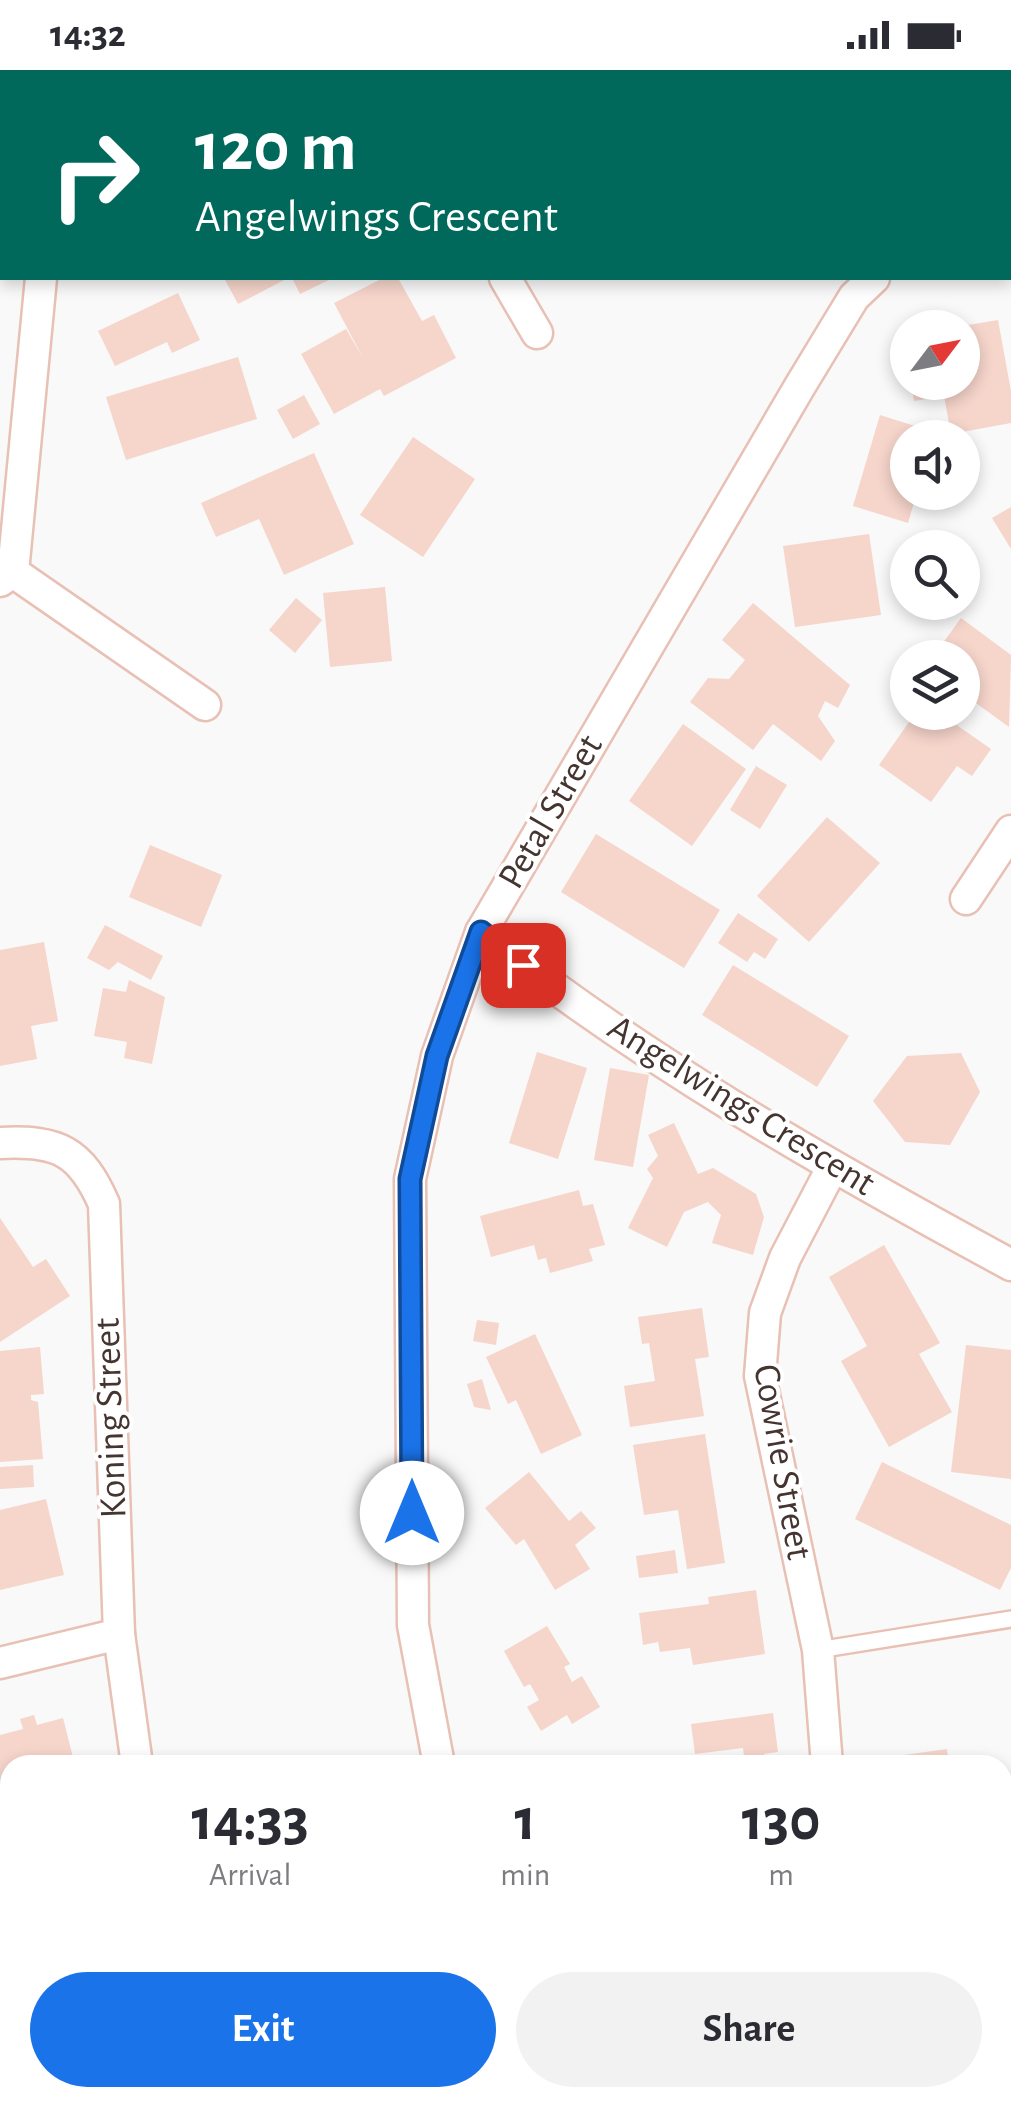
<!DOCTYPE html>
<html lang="en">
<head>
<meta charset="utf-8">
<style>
	body { margin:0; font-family:"Alegreya Sans",sans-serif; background:#f2f2f3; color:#2b2b33; height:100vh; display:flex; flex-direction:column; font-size:38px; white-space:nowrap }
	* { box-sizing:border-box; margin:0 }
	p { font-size:32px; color:#7c7c81 }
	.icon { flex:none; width:55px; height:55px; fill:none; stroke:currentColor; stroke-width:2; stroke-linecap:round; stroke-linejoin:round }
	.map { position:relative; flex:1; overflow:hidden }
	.drawer { position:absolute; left:0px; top:1685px; width:1012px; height:352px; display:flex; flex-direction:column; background:#fff; border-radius:30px 30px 0 0; box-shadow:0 5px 15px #0003 }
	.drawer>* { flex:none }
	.guide { position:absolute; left:0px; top:0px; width:1012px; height:210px; box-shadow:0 5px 15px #0003; background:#00695c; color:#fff; overflow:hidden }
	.needle { width:65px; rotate:58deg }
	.controls { position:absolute; left:890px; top:240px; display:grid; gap:20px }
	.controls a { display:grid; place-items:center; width:90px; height:90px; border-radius:50%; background:#fff; box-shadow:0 5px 15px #0003; font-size:50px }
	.pin { position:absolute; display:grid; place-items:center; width:85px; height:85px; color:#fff; margin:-42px; border-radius:20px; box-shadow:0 5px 15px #0006 }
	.me { position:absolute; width:110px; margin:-55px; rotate:0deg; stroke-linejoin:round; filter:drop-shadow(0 0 8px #0008) }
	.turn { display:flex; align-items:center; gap:35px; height:210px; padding:0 30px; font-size:45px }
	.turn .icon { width:130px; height:130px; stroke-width:2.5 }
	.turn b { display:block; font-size:70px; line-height:85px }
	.eta { display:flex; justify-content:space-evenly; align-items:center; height:170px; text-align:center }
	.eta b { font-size:60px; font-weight:700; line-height:70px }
	.button { display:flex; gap:20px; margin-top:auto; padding:20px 30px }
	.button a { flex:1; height:115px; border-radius:60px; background:#1a73e8; color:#fff; font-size:40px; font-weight:700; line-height:115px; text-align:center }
	.button a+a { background:#f2f2f3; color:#2b2b33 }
	.status { display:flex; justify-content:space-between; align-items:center; height:70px; padding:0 50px; background:#fff; direction:ltr }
	.status svg { height:28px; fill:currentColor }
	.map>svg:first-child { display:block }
	.building { fill:#f6d5cb }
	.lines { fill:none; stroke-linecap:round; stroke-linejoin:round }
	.service-casing { stroke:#e8c0b4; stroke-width:20 }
	.minor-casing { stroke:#e8c0b4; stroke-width:35 }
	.service { stroke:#fff; stroke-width:15 }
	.minor { stroke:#fff; stroke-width:30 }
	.route-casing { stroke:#114b97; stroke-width:25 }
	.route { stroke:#1a73e8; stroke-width:18 }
	.labels { text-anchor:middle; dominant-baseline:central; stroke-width:8; stroke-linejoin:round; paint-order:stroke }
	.street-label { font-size:38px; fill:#453530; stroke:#fff }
</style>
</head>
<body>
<div class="status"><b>14:32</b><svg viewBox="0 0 49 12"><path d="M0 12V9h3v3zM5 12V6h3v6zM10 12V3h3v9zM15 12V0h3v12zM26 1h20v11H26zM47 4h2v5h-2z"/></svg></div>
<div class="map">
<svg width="1011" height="2037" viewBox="0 0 1011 2037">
	<rect width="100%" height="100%" fill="#f9f9f9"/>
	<!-- building -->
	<g class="building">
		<polygon points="224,208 288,208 238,234"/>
		<polygon points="292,208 333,208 300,224"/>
		<polygon points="383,208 398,208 422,251 434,245 456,288 384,326 380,319 334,344 301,284 346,259 363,288 334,233"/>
		<polygon points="178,223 200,270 172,283 167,272 115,296 98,261"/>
		<polygon points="998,250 1011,321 1011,353 951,364 944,326 914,331 911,312 962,312 962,256"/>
		<polygon points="238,287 257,349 126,390 106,327"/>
		<polygon points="304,325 320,354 293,369 277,340"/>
		<polygon points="880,345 934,362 933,368 908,368 908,422 917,422 908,453 853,436"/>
		<polygon points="413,367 475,409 423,487 360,445"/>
		<polygon points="314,383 354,474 284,505 259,449 216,467 201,433"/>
		<polygon points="1011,437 1011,479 992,448"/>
		<polygon points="869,464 881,545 795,557 783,476"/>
		<polygon points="385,517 392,591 330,597 323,523"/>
		<polygon points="296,528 322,550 295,583 269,560"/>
		<polygon points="753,533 850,615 838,638 825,631 818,646 835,671 821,691 773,654 753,680 690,632 708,608 729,609 745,590 722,570"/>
		<polygon points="961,548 1011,585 1009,657 962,623 962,588 932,588"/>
		<polygon points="916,642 938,642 991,679 972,706 957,696 931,732 879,695"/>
		<polygon points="683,654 746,699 692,776 629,731"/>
		<polygon points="756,696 787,715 760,759 730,740"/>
		<polygon points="827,747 880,793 809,872 757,826"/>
		<polygon points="596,764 720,840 684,898 561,822"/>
		<polygon points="150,775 222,805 201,857 129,827"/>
		<polygon points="738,843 778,869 765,889 754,882 747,892 718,873"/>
		<polygon points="105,855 163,886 151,910 118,892 109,900 87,888"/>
		<polygon points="44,872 58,951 31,956 37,989 0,996 0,880"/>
		<polygon points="733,895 849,966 817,1017 702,945"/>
		<polygon points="129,910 165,927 152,994 124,988 127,972 94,966 103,918 126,922"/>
		<polygon points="537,982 587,998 558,1089 509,1073"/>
		<polygon points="961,983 980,1022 950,1075 905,1072 873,1031 907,986"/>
		<polygon points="610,998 649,1005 633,1097 594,1090"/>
		<polygon points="674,1053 698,1104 713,1098 756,1124 764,1147 753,1185 712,1173 721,1145 708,1132 684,1142 667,1177 628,1158 653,1108 647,1099 658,1086 648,1065"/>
		<polygon points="579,1120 583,1136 593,1134 605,1175 589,1179 593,1191 550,1203 546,1188 538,1190 534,1175 491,1187 480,1146"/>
		<polygon points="0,1148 33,1197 46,1189 70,1226 0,1272"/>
		<polygon points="884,1175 940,1273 919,1284 952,1342 889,1377 841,1291 867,1276 829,1207"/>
		<polygon points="702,1238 709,1287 695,1289 704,1346 630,1357 624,1316 655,1311 649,1273 642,1274 638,1247"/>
		<polygon points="477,1250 499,1253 496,1275 473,1271"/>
		<polygon points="535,1264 582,1365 541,1384 516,1330 508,1334 486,1287"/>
		<polygon points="966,1275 1011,1280 1011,1409 951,1402"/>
		<polygon points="40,1277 44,1324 31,1325 31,1330 38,1332 43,1389 0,1392 0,1281"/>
		<polygon points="482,1309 491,1340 474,1337 467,1314"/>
		<polygon points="705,1364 725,1493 687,1499 678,1440 644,1445 633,1375"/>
		<polygon points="882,1392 1011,1455 1011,1498 1000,1520 855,1449"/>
		<polygon points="33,1395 34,1417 0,1419 0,1397"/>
		<polygon points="529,1402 569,1451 581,1441 596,1458 575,1475 590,1499 555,1520 524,1469 516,1475 485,1438"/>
		<polygon points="46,1429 64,1505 0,1520 0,1440"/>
		<polygon points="675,1480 678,1503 639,1508 636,1486"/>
		<polygon points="756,1520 765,1584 693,1595 690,1578 660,1582 658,1572 643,1575 639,1543 709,1534 708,1527"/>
		<polygon points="547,1556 570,1594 564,1597 572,1612 582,1606 600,1637 572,1654 567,1645 541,1661 527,1637 539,1630 530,1614 524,1617 504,1581"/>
		<polygon points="773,1643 778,1682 764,1684 766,1695 745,1695 743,1678 695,1684 691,1654"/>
		<polygon points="34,1645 37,1655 63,1648 75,1695 10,1695 10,1730 0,1732 0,1665 23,1659 20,1649"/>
		<polygon points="947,1679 949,1695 905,1695 904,1685"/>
	</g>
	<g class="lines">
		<defs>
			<polyline id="service" points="818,1580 1011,1549"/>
			<g id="minor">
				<polyline points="13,0 14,2"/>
				<polyline points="386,0 387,2"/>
				<polyline points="296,2 301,0"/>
				<polyline points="1010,177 1011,178"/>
				<polyline points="505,208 537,263"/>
				<polyline points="13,502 205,635"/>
				<polyline points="0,511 13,502 41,208"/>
				<polyline points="966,829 1011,761"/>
				<path d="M481 862C644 991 828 1096 1011 1195"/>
				<path d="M0 1073C58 1070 81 1081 104 1134L119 1564 137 1695"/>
				<polyline points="0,1593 119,1564"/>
				<polyline points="439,1695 413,1555 410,1109 437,986 481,862 800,316 854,227 874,208"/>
				<polyline points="827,1695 818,1580 760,1306 765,1243 785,1188 832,1098"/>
				<polyline points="0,2001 10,1999"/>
			</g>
		</defs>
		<!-- service casing -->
		<use href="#service" class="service-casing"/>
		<!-- minor casing -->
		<use href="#minor" class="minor-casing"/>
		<!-- service -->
		<use href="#service" class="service"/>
		<!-- minor -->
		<use href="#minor" class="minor"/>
	</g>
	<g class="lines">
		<defs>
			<polyline id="route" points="412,1443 410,1109 437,986 481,862 523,895"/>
		</defs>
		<!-- route casing -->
		<use href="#route" class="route-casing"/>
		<!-- route -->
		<use href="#route" class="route"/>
	</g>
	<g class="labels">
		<!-- street labels -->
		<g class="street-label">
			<text transform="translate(551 742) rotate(-60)">Petal Street</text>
			<text transform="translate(741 1036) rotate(32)">Angelwings Crescent</text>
			<text transform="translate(111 1348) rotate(-92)">Koning Street</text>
			<text transform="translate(782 1392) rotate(80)">Cowrie Street</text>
		</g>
	</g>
</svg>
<div class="controls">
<a><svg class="needle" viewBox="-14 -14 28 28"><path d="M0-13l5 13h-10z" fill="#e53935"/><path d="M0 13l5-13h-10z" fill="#7c7c81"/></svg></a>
<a><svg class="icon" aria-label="sound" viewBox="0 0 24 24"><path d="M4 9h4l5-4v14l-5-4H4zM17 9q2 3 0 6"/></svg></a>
<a><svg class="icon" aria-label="search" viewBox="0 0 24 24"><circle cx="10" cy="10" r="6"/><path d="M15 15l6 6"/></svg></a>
<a><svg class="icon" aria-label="layers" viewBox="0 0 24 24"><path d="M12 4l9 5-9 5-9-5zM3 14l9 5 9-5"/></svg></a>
</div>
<div class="pin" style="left:523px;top:895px;background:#d93025"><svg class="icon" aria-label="arrive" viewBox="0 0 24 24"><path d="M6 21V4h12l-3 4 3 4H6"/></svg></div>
<svg class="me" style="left:412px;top:1443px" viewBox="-20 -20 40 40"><circle r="19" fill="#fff"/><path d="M0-13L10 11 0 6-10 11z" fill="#1a73e8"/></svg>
<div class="guide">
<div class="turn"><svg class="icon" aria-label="right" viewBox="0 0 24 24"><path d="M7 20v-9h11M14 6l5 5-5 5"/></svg><div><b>120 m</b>Angelwings Crescent</div></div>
</div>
<section class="drawer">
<div class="eta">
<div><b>14:33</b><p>Arrival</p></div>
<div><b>1</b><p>min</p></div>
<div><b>130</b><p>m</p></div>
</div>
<div class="button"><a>Exit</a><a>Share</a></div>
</section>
</div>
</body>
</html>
